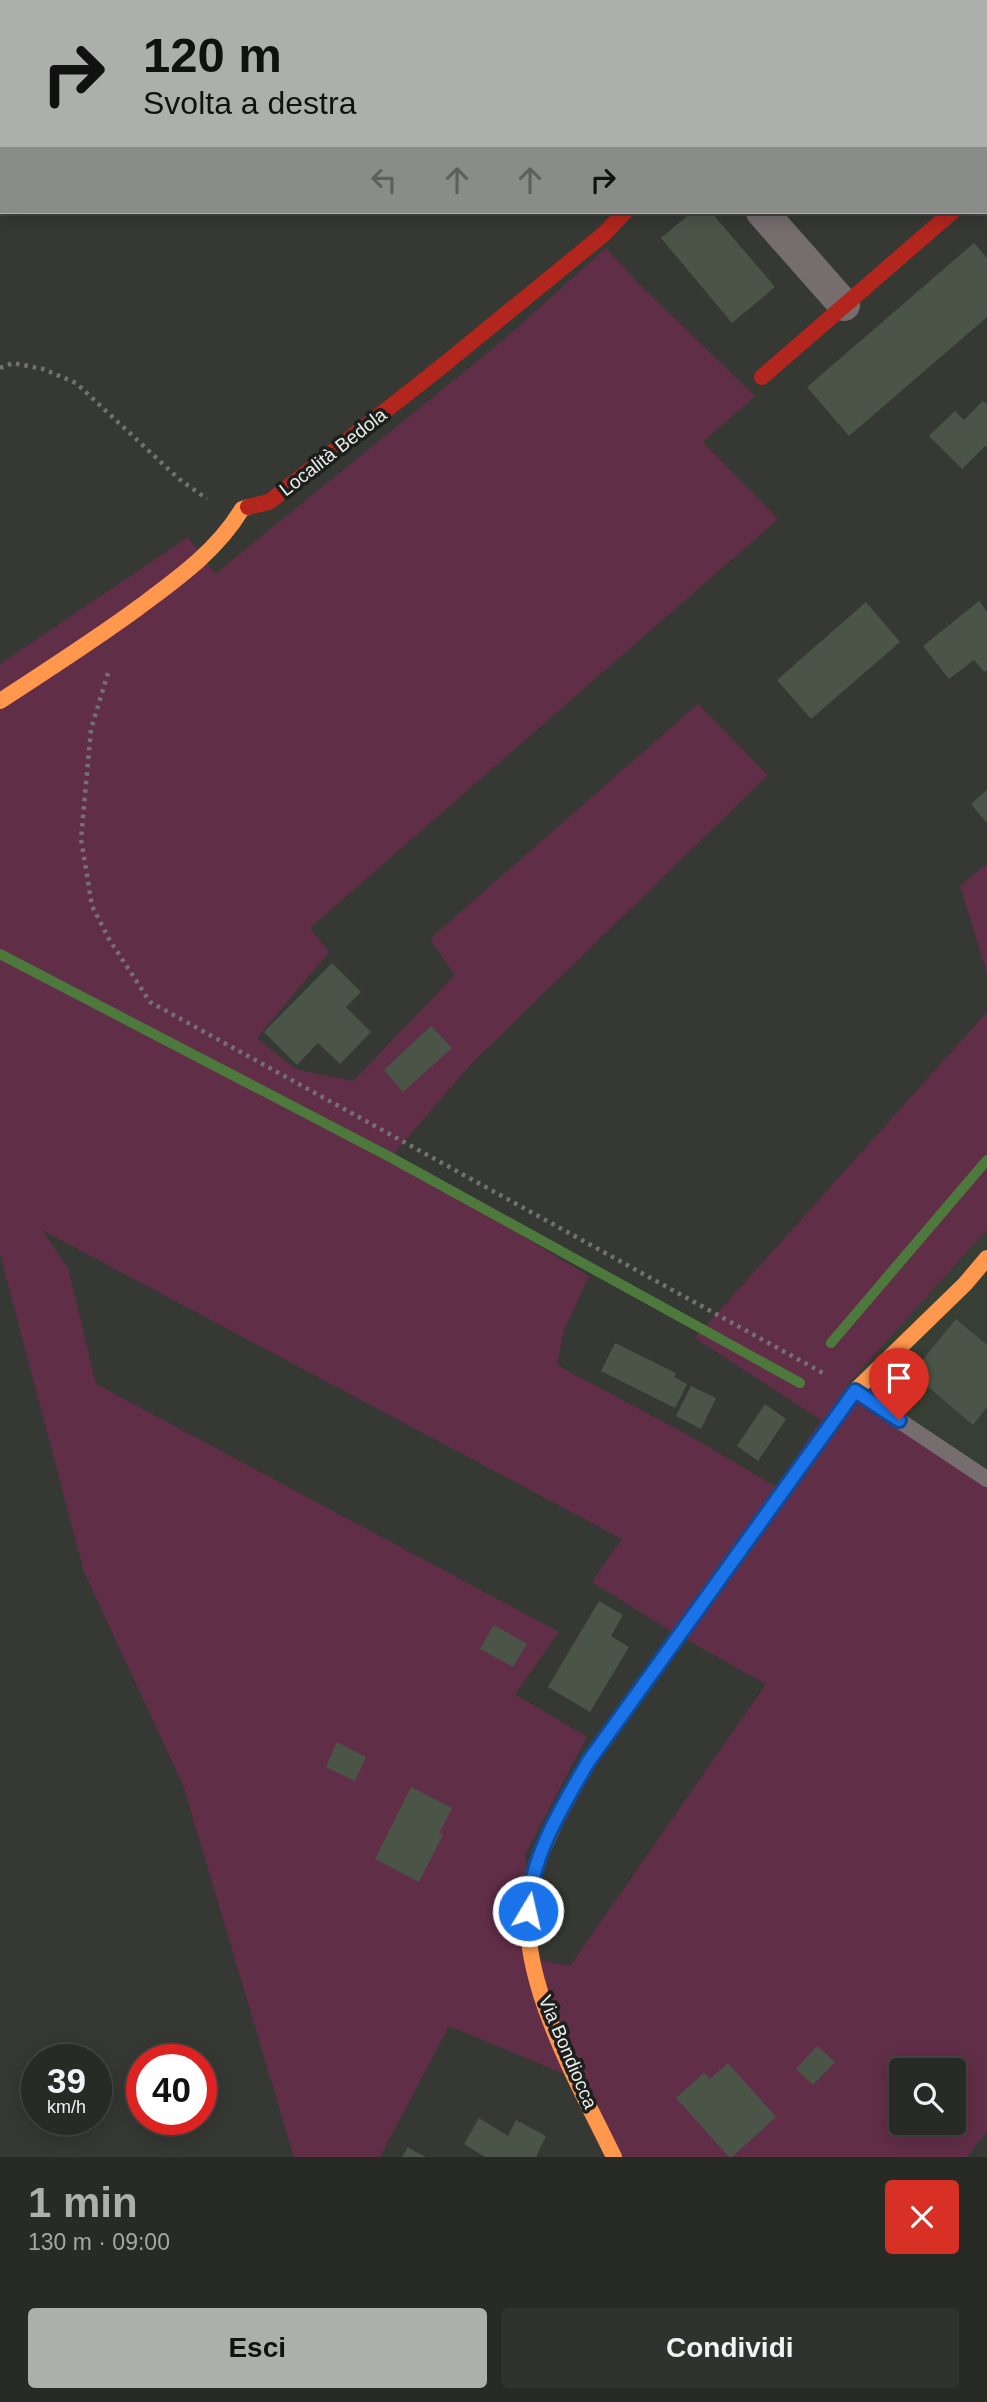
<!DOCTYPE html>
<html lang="it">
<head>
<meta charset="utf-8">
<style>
	body { margin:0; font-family:Helvetica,sans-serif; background:#30322e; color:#f1f3f6; height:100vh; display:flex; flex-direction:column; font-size:26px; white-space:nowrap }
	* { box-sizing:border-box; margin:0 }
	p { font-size:23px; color:#a5a7a7 }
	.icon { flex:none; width:38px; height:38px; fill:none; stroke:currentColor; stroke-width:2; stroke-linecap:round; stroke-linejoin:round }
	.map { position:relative; height:2157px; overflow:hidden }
	.drawer { display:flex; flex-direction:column; background:#282a26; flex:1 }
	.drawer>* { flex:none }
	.top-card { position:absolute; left:0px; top:0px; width:987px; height:214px; box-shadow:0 4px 18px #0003,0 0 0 2px #444643; background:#acafab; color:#111; overflow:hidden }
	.fabs { position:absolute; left:889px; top:2058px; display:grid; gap:14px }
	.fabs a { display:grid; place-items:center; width:77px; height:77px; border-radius:7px; background:#282a26; box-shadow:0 4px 18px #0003,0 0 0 2px #444643; font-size:35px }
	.speed { position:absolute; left:21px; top:2044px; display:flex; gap:14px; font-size:35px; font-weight:700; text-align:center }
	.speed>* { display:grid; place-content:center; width:91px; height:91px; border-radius:50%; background:#282a26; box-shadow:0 4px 18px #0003,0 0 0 2px #444643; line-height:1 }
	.speed small { font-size:18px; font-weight:400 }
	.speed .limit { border:10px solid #d22; background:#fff; color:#111 }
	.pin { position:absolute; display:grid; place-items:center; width:60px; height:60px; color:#fff; margin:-72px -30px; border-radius:50% 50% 50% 0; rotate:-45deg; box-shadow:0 0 7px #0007 }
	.pin .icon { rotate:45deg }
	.me { position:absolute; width:77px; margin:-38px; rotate:9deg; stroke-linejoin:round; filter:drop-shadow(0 0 5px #0008) }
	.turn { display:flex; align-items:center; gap:24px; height:147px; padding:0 28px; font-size:32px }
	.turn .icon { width:91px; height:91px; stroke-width:2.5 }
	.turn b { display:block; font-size:49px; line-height:60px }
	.lanes { display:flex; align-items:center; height:66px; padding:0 28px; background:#0003; justify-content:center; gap:35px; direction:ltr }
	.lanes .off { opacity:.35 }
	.round { display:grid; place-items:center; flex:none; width:74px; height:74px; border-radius:7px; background:#30322e }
	.head { display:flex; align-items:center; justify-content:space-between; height:119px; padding:0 28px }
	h1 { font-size:42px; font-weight:800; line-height:52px; color:#acafab }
	.cta { display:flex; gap:14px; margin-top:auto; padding:14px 28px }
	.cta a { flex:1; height:80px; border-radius:7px; background:#acafab; color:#111; font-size:28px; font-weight:800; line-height:80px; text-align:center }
	.cta a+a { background:#30322e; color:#f1f3f6 }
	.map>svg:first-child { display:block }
	.built { fill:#373f34 }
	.green { fill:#612e47; fill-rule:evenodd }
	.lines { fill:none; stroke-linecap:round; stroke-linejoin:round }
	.stream { stroke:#4d7a3c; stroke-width:10 }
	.building { fill:#4b5547 }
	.path { stroke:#757071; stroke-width:4.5; stroke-dasharray:3.5 5; stroke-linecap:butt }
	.lane { stroke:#766d6f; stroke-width:16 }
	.street { stroke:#766d6f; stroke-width:32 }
	.slow { stroke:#ff974d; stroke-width:16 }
	.jam { stroke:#b3261e; stroke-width:16 }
	.route-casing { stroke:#114b97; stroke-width:18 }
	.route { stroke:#1a73e8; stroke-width:12 }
	.labels { text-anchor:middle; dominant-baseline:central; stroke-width:7; stroke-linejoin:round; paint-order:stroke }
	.street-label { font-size:19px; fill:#ecefeb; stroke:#1d1f1c }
</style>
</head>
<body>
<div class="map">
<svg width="987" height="2157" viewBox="0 0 987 2157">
	<rect width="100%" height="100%" fill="#353833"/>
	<!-- built -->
	<polygon class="built" points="987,1230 987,1480 847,1385"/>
	<!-- green -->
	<g class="green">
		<path d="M606 248 638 283 755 396 703 442 778 519 310 928 329 952 257 1038 295 1069 353 1081 455 975 430 939 698 704 768 775 470 1065 391 1157 589 1276 564 1330 557 1365 697 1440 776 1487 821 1420 695 1338 987 1012V1230L847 1385 987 1480V2131L967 2157H618L576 2079 449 2026 380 2157H294L183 1785 84 1572 0 1254V664L188 537 215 574 507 337ZM42 1230 622 1539 592 1582 671 1631 766 1684 570 1966 538 1960 525 1855 587 1737 515 1694 559 1632 96 1384 68 1268ZM901 2070H954V2123H901Z"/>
		<polygon points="987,864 987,973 960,886"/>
	</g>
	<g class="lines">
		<!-- stream -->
		<g class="stream">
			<polyline points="0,954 390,1157 800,1383"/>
			<polyline points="831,1343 987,1160"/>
		</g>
	</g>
	<!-- building -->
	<g class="building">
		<polygon points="692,212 711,212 775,287 732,323 661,238"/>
		<polygon points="974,243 987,258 987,317 849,436 807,387"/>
		<polygon points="983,401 987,404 987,447 985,446 962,469 929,436 955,411 964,420"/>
		<polygon points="979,601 987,612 987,670 984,672 974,660 949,679 923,646"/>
		<polygon points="866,602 900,642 811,719 777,680"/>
		<polygon points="987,790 987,823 971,804"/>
		<polygon points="332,963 361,992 346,1007 371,1032 340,1064 318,1043 297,1065 264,1032"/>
		<polygon points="431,1026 452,1048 403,1092 384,1070"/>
		<polygon points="956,1319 987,1345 987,1407 973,1425 912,1373"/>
		<polygon points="615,1343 676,1373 674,1377 687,1384 675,1408 601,1371"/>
		<polygon points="691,1386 716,1398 701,1429 676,1416"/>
		<polygon points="765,1404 786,1419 758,1461 737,1446"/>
		<polygon points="599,1601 623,1615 611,1636 629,1647 590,1712 548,1687"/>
		<polygon points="494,1625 527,1644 513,1667 480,1649"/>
		<polygon points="337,1742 366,1757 355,1781 326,1767"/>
		<polygon points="411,1787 452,1808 439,1833 443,1835 419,1882 375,1859"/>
		<polygon points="817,2046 835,2062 813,2085 796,2069"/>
		<polygon points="728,2063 776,2117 732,2157 729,2157 676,2098 704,2073 710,2079"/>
		<polygon points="479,2118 508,2136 516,2120 546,2136 536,2157 485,2157 464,2144"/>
		<polygon points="408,2147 414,2151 426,2157 402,2157"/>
	</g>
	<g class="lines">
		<!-- path -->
		<g class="path">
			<polyline points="0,368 13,363 43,369 76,383 179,479 207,499"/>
			<polyline points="108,673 91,729 81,839 92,906 109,939 150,1002 823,1373"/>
		</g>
		<!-- lane -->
		<polyline class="lane" points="855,1391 987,1479"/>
		<!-- street -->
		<g class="street">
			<polyline points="945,0 946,2"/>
			<polyline points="791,2 792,0"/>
			<polyline points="985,11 987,10"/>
			<polyline points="985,51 987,54"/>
			<polyline points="985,184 987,182"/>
			<polyline points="762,212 844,305"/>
		</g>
		<!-- slow -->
		<g class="slow">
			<path d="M0 701C46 671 93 641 138 608 177 579 217 551 242 509L248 507"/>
			<polyline points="819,1441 855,1391 965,1284 987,1258"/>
			<path d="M554 1825C545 1845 533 1868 529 1890 516 1978 577 2080 614 2157"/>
		</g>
		<!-- jam -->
		<g class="jam">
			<polyline points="762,377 952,212"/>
			<polyline points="248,507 269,502 436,371 604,234 625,212"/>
			<polyline points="554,1825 588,1762 819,1441"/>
		</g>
	</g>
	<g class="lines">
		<defs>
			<path id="route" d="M528 1911C530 1858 562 1807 588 1762L855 1391 899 1420"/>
		</defs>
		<!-- route casing -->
		<use href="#route" class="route-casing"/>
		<!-- route -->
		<use href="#route" class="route"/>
	</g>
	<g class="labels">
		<!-- street labels -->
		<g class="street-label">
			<text transform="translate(333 452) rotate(-38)">Località Bedola</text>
			<text transform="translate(568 2052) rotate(67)">Via Bondiocca</text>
		</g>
	</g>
</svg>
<div class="fabs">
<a><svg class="icon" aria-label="search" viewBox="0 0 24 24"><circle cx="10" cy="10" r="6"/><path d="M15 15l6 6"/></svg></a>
</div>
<div class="speed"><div>39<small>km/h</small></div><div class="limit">40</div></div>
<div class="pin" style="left:899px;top:1420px;background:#d93025"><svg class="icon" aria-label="arrive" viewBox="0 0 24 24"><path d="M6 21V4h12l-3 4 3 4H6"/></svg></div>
<svg class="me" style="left:528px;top:1911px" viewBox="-20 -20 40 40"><circle r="17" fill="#1a73e8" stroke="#fff" stroke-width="3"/><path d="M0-11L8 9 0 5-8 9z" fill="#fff"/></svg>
<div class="top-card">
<div class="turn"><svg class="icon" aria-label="right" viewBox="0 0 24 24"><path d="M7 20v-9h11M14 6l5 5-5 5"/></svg><div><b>120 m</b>Svolta a destra</div></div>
<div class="lanes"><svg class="icon off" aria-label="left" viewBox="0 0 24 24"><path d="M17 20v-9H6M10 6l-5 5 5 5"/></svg><svg class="icon off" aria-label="ahead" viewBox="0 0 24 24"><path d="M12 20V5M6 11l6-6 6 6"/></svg><svg class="icon off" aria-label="ahead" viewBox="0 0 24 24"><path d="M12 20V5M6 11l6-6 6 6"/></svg><svg class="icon" aria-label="right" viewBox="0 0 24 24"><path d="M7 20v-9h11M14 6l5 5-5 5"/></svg></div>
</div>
</div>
<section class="drawer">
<div class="head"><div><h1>1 min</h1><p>130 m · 09:00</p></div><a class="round" style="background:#d93025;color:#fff"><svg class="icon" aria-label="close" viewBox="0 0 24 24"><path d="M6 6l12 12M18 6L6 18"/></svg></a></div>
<div class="cta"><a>Esci</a><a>Condividi</a></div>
</section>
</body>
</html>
